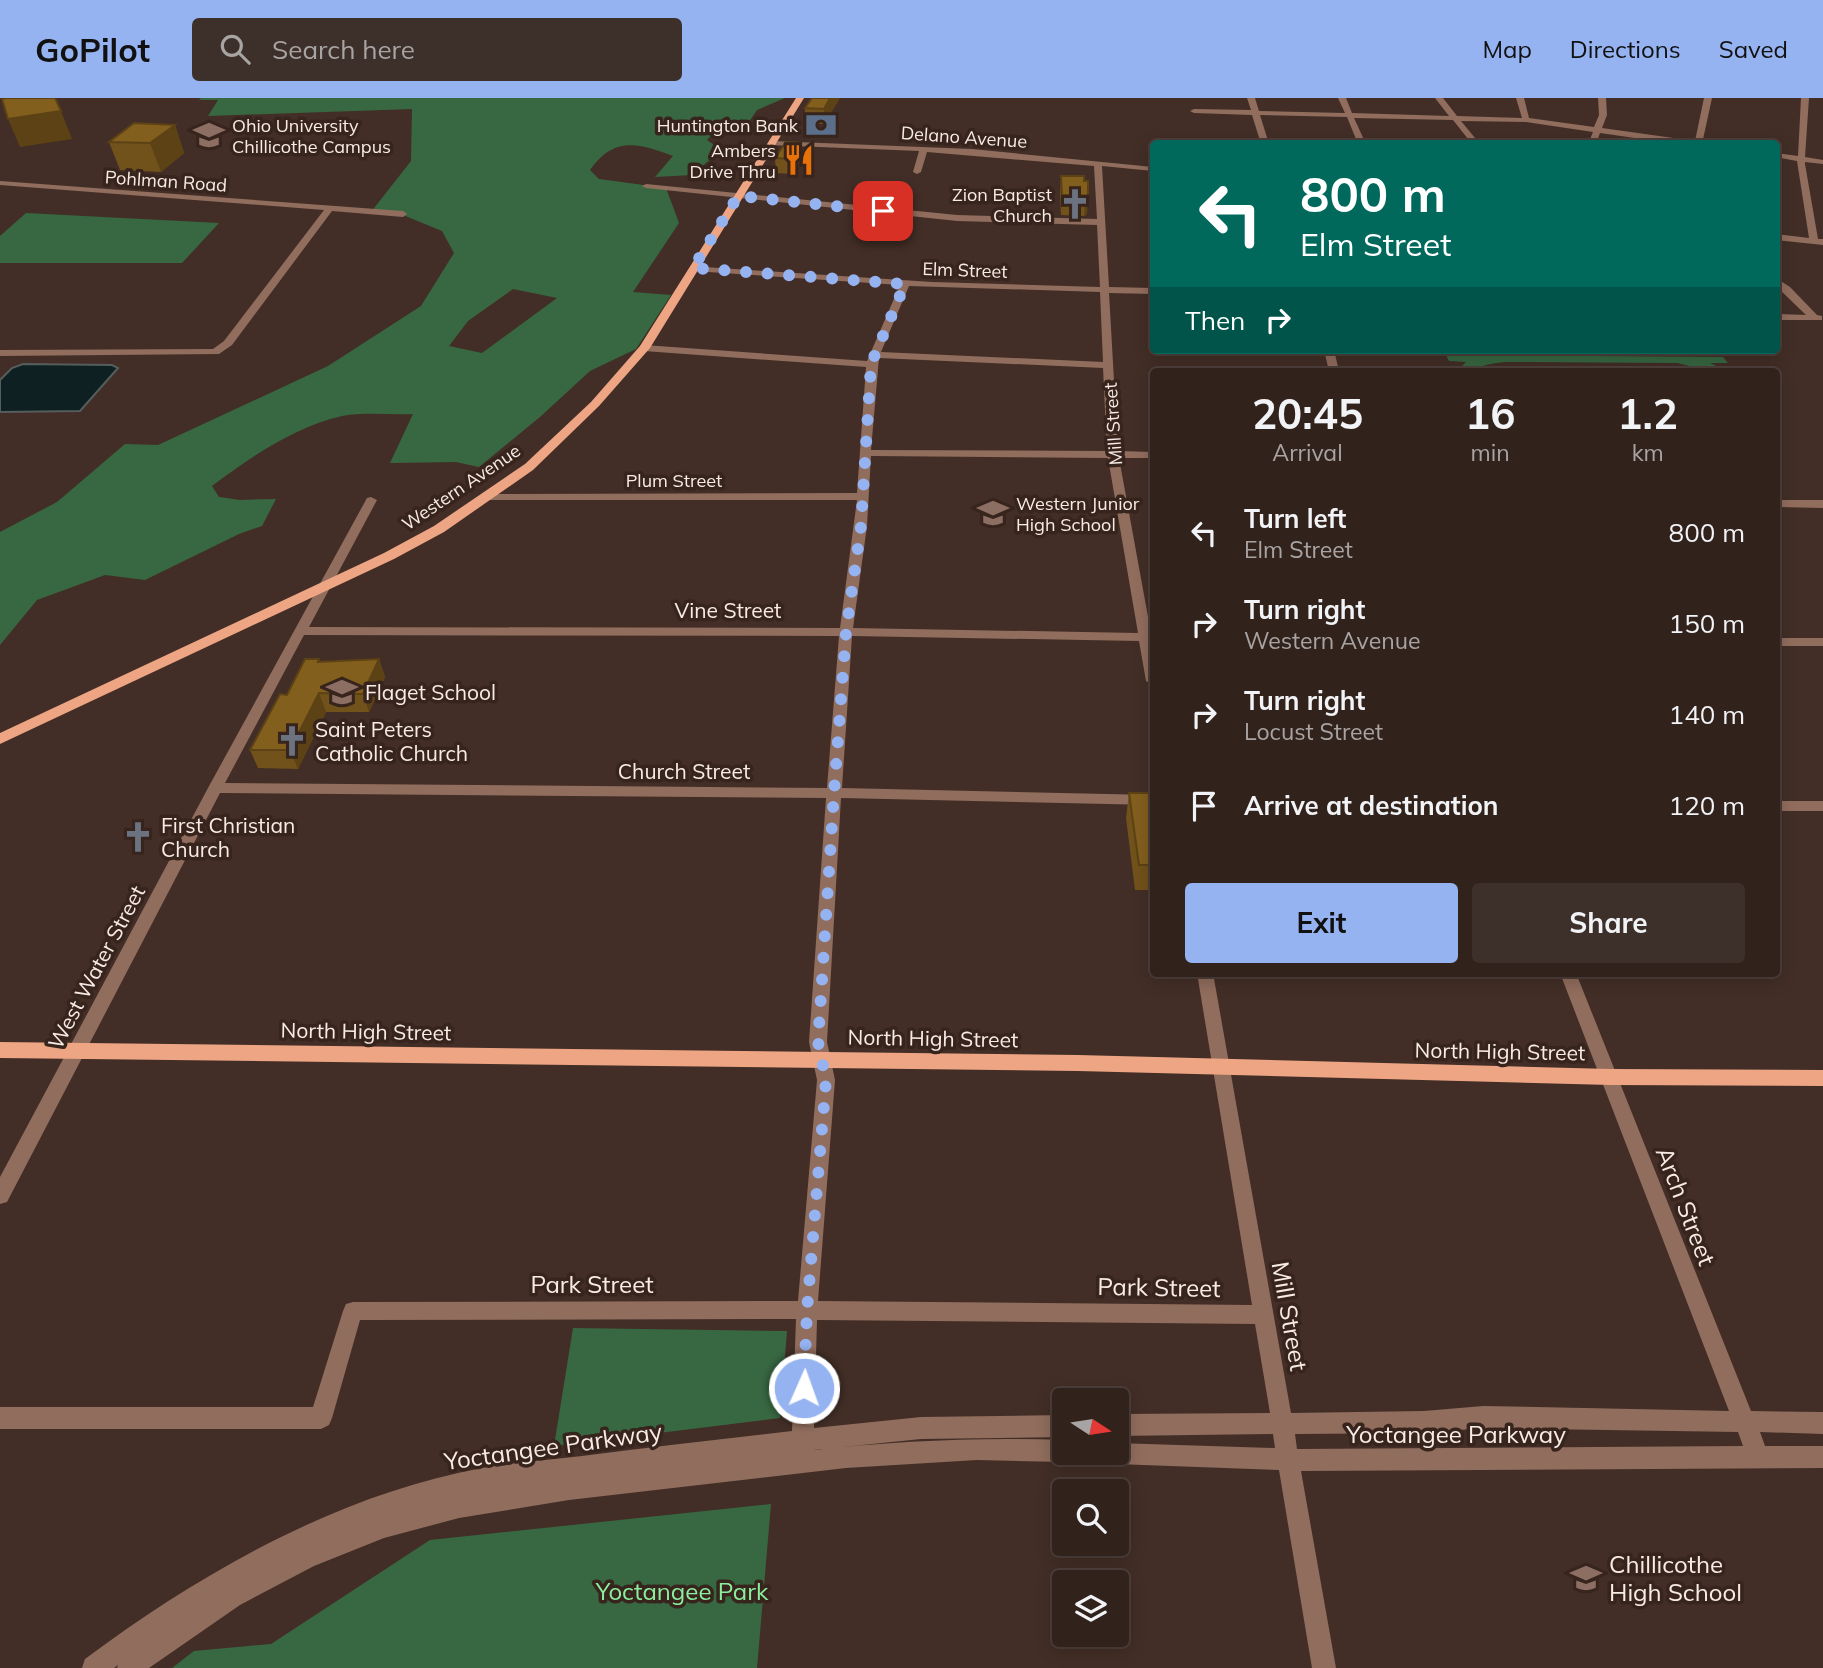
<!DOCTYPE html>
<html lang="en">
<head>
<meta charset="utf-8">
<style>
	body { margin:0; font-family:Mulish,sans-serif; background:#3d2f29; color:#f1f3f6; height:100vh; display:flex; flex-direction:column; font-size:26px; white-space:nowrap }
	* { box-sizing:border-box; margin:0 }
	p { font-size:23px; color:#a8a4a3 }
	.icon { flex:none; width:38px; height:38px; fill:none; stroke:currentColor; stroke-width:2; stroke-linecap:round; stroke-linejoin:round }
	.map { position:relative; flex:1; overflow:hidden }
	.sheet { position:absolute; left:1150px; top:270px; width:630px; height:609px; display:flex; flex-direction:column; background:#32221c; border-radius:7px; box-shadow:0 4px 18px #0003,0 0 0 2px #4d3f3b }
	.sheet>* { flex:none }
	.hud { position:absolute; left:1150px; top:42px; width:630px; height:214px; border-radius:7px; box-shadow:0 4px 18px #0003,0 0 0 2px #4d3f3b; background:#00695c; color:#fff; overflow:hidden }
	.needle { width:46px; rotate:102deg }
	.buttons { position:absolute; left:1052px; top:1290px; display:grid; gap:14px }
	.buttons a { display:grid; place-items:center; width:77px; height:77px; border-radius:7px; background:#32221c; box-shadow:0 4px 18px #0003,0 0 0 2px #4d3f3b; font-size:35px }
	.pin { position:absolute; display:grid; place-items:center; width:60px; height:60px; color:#fff; margin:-30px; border-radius:14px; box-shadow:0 4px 10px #0006 }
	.me { position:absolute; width:77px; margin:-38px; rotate:2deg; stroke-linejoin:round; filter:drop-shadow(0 0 5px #0008) }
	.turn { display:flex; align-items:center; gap:24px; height:147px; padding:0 35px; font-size:32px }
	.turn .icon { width:91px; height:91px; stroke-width:2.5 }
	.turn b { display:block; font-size:49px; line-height:60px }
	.then { display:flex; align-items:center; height:66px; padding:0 35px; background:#0003; gap:14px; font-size:26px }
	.eta { display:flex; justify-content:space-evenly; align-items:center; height:119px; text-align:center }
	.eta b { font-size:42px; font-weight:700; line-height:49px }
	.action { display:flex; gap:14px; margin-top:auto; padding:14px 35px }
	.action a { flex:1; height:80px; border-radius:7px; background:#95b2f1; color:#111; font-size:28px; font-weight:700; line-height:80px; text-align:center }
	.action a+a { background:#3d2f29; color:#f1f3f6 }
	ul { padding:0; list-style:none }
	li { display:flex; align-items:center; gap:21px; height:91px; padding:0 35px }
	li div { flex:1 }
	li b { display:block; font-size:26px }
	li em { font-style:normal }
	header { display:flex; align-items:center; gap:42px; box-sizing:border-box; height:98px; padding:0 35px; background:#95b2f1; color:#111 }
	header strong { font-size:33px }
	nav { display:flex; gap:38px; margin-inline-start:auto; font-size:24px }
	.search { width:490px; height:63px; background:#3d2f29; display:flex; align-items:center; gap:18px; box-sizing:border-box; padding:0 24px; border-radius:7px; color:#a8a4a3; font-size:26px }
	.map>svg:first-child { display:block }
	.green { fill:#386842; fill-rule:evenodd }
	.water { fill:#0f2022; stroke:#555d5d; stroke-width:2 }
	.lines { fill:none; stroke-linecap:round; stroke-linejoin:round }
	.minor { fill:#916d5d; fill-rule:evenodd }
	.major { fill:#eea584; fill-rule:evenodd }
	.wall { fill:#71521a }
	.shaded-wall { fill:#5c4215 }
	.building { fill:#835f1e; stroke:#5c4215; stroke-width:2 }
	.route { stroke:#95b2f1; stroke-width:12; stroke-dasharray:0 21.6 }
	.labels { text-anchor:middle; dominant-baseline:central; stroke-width:7; stroke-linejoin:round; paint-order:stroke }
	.far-poi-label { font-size:18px; fill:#f8ebe6; stroke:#37241c; text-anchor:end }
	.far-street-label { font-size:18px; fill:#f8ebe6; stroke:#37241c }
	.street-label { font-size:21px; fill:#f8ebe6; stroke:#37241c }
	.poi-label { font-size:21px; fill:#f8ebe6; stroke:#37241c; text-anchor:start }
	.near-street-label { font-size:24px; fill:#f8ebe6; stroke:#37241c }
	.near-poi-label { font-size:24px; fill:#f8ebe6; stroke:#37241c; text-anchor:start }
	.near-park-label { font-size:24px; fill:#8aee9e; stroke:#37241c }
</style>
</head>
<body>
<header>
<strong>GoPilot</strong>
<div class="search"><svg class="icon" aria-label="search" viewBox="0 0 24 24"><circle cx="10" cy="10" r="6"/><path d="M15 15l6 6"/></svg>Search here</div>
<nav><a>Map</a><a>Directions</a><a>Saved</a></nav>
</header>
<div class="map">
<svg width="1823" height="1570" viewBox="0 0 1823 1570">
	<rect width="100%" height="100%" fill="#422e26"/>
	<!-- green -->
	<g class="green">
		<path d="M201 0H785L757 12 744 31 713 35 707 42 714 47V58L692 77 655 79 673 58C638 45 614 38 590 72L599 81 666 90 679 125 633 194 671 197 636 251 590 273 540 319 479 369 456 364 390 365 413 316C390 317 364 314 342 318 294 329 251 359 212 388L219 399 240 402 276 401 262 428 239 436 145 482 105 477 37 502 0 547V434L57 404 125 346 158 347 328 268 421 208 454 155 442 133 403 117 371 114 411 63 412 11 208 18 218 2H199ZM513 191 557 200 482 255 449 248 468 223Z"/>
		<polygon points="26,115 219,125 182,165 0,165 0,138"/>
		<path d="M1446 257 1723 259 1728 265H1710L1727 273H1711L1677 265 1506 264C1488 264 1474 273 1457 273L1466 264 1449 263Z"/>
		<polygon points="1504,268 1677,269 1679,273 1507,273"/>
		<polygon points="573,1230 787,1233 780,1320 554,1348"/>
		<polygon points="771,1406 757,1570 172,1570 194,1553 271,1546 430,1442"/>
	</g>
	<!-- water -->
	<polygon class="water" points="23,266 112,267 118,270 80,313 0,314 0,282 12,270"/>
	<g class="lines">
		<!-- minor -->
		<g class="minor">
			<polygon points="1247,0 1255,0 1259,13 1345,15 1338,0 1346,0 1352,15 1449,18 1435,0 1443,0 1457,18 1522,20 1516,0 1524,0 1529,20 1594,29 1599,17 1598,0 1606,0 1607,17 1602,30 1695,43 1704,0 1712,0 1702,46 1676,46 1600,35 1596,46 1588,46 1593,34 1526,24 1461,23 1480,46 1472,46 1453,22 1354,20 1366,46 1358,46 1347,19 1260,17 1269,46 1261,46 1252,17 1194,15 1190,13 1194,11 1251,12"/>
			<polygon points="1801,0 1809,0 1805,59 1823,62 1823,66 1805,64 1805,66 1818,141 1823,141 1823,147 1776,142 1776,136 1809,140 1797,63 1776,59 1776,55 1798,58"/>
			<path d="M772 43 972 51 1153 69V73L1102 68 1109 189 1153 190V196L1109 195 1118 353 1153 354V360H1119L1151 535H1153V587L1146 583 1139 543 852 538 842 690 1153 697V707L841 700 827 944 835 982 818 1203 1252 1207 1197 875H1213L1291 1315 1424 1313 1483 1308 1729 1313 1560 875H1576L1751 1313 1823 1314V1336L1760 1334 1765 1348H1823V1370L1301 1373 1336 1570H1312L1279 1372 1089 1365 1081 1362 1078 1354H1116V1345L1275 1350 1273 1336 1116 1338V1316L1270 1315 1255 1226 817 1222 814 1330 921 1319 1064 1317V1339L921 1341 813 1352C897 1343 980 1339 1064 1342V1354H1074L1072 1361 1064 1364 977 1362 846 1370 569 1402 459 1420 384 1440 314 1468 240 1507 149 1570H117L118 1567 114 1570H82L85 1561C202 1474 337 1397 482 1370 515 1364 549 1362 582 1358 652 1349 722 1341 792 1333L796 1221 360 1222 332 1320 329 1327 321 1331H0V1309H313L343 1213 346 1206 353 1204 798 1203 817 982 809 944 826 700 220 695 7 1104 0 1106V1079L208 690 367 400 371 399 377 402 309 529 840 530 857 402H485L479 399 485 396 857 395 866 269 644 253 639 250 644 247 867 263 900 187 693 173 690 172V168L932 184 1100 189 1097 127 957 123 646 90 642 88 646 86 957 117 1097 121 1094 68 927 54 921 74 917 76 913 74 919 53 769 47ZM909 188 1100 194 1103 264 881 254ZM879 260 1103 270 1107 353 871 352ZM871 358 1108 360 1138 535 853 530 867 428ZM304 537 839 538 827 690 225 685ZM1483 1330 1738 1334 1743 1348 1297 1351 1295 1336 1424 1335Z"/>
			<polygon points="0,83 403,113 407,116 403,119 332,113 232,247 219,256 0,258 0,252 213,251 224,243 324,112 0,87"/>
			<polygon points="1776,180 1790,189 1817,217 1822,218 1822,222 1776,222 1776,216 1806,217 1776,188"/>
			<polygon points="1324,252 1334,252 1339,273 1329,273"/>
			<polygon points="1776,402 1823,402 1823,410 1776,409"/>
			<rect x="1776" y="540" width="47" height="8"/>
			<rect x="1776" y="703" width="47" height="10"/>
		</g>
		<!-- major -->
		<g class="major">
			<polygon points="796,0 804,0 650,250 599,308 533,372 444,434 394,461 0,646 0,635 384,455 434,428 525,366 591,304 640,248"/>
			<polygon points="0,944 1078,957 1611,971 1823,972 1823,988 1611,987 1078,973 0,960"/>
		</g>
	</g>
	<!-- wall -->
	<g class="wall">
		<polygon points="840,0 824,26 805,25 805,10"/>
		<polygon points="175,27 184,55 161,74 120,72 109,44"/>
		<polygon points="801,45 802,59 792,76 776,75 775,60"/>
		<polygon points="1061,78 1088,83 1087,116 1084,118 1061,117 1060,98"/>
		<polygon points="319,561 320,564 379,561 385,579 369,614 326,614 298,671 258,670 250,652 287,597"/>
		<polygon points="1129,695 1153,695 1153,792 1135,792 1126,720"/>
	</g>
	<!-- shaded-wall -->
	<g class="shaded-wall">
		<polygon points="830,0 840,0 824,26 824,11"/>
		<polygon points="61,13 72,41 20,49 8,21"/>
		<polygon points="175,27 184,55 161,74 150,45"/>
		<polygon points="801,45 802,59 792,76 791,61"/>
		<polygon points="1088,96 1087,116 1084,118 1086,98"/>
		<polygon points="379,561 385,579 369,614 363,596"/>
		<polygon points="319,595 326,614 298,671 290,652"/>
	</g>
	<!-- building -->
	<g class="building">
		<polygon points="6,0 55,0 61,13 8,21 2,1"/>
		<polygon points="812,0 830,0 824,11 805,10"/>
		<polygon points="134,25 175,27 150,45 109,44"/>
		<polygon points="786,44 801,45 791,61 775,60"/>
		<polygon points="1061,78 1084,78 1084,83 1088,83 1088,96 1086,98 1062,97"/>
		<polygon points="305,561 319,561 318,564 379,561 363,596 319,595 290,652 250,652 280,596 287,597"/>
		<polygon points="1129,695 1153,695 1153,767 1139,767"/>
	</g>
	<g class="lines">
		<!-- route -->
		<polyline class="route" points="804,1290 807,1212 826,982 818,944 834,695 846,534 861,428 871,266 905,186 693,170 738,98 883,113"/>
	</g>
	<!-- icons -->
	<defs>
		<symbol id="bank-bare" viewBox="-9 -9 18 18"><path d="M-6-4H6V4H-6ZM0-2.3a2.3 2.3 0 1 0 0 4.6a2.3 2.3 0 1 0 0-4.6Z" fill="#5c6f8a" stroke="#37241c" stroke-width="2.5" paint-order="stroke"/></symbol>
		<symbol id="university-bare" viewBox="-9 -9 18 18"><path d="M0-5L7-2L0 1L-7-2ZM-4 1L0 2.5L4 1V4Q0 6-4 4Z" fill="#8d6e63" stroke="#37241c" stroke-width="2.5" paint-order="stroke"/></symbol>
		<symbol id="restaurant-bare" viewBox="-9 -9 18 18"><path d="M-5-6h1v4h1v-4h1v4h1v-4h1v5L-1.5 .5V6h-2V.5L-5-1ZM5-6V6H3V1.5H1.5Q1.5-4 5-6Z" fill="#e8710a" stroke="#37241c" stroke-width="2.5" paint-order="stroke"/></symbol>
		<symbol id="church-bare" viewBox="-9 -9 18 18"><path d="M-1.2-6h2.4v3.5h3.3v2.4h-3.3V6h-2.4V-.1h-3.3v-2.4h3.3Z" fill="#6b7280" stroke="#37241c" stroke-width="2.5" paint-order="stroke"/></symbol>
		<symbol id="school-bare" viewBox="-9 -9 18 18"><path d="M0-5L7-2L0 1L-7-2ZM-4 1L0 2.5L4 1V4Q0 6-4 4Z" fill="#8d6e63" stroke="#37241c" stroke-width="2.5" paint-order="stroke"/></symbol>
	</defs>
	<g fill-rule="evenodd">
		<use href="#bank-bare" x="799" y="5" width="44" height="44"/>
		<use href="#university-bare" x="187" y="15" width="44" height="44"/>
		<use href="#restaurant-bare" x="777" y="40" width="44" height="44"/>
		<use href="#church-bare" x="1053" y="84" width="44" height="44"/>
		<use href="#school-bare" x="971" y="393" width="44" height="44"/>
		<use href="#school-bare" x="320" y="572" width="44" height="44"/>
		<use href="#church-bare" x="270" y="621" width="44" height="44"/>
		<use href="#church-bare" x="116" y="717" width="44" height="44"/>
		<use href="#school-bare" x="1564" y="1458" width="44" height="44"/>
	</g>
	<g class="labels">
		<!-- far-poi labels -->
		<g class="far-poi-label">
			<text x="232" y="27" text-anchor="start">Ohio University<tspan x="232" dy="21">Chillicothe Campus</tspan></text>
			<text x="798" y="27">Huntington Bank</text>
			<text x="776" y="52">Ambers<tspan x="776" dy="21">Drive Thru</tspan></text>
			<text x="1052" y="96">Zion Baptist<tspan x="1052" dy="21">Church</tspan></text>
			<text x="1016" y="405" text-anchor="start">Western Junior<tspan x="1016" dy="21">High School</tspan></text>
		</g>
		<!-- far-street labels -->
		<g class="far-street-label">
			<text transform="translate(964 39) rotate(4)">Delano Avenue</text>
			<text transform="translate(166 83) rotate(4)">Pohlman Road</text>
			<text transform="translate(965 172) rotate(2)">Elm Street</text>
			<text transform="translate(1113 326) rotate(-94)">Mill Street</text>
			<text x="674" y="382">Plum Street</text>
			<text transform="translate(461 389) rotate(-34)">Western Avenue</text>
		</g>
		<!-- street labels -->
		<g class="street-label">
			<text x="728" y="512">Vine Street</text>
			<text x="684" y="673">Church Street</text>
			<text transform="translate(96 869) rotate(-62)">West Water Street</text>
			<text transform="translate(366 933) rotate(1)">North High Street</text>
			<text transform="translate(933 940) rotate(1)">North High Street</text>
			<text transform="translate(1500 953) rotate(1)">North High Street</text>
		</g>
		<!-- poi labels -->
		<g class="poi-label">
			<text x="365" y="594">Flaget School</text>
			<text x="315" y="631">Saint Peters<tspan x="315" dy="24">Catholic Church</tspan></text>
			<text x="161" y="727">First Christian<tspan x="161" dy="24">Church</tspan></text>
		</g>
		<!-- near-street labels -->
		<g class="near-street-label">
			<text transform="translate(1686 1108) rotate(69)">Arch Street</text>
			<text x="592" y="1186">Park Street</text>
			<text transform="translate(1159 1189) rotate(1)">Park Street</text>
			<text transform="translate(1290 1218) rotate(80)">Mill Street</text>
			<text x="1456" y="1336">Yoctangee Parkway</text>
			<text transform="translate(553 1348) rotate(-8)">Yoctangee Parkway</text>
		</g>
		<!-- near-poi labels -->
		<g class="near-poi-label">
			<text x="1609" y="1466">Chillicothe<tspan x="1609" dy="28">High School</tspan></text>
		</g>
		<!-- near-park labels -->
		<g class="near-park-label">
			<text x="682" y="1493">Yoctangee Park</text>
		</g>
	</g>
</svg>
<div class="buttons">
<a><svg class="needle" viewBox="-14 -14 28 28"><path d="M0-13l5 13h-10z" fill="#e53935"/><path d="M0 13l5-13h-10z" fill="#a8a4a3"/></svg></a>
<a><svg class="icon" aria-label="search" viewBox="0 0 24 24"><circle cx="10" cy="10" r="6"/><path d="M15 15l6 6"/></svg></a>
<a><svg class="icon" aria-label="layers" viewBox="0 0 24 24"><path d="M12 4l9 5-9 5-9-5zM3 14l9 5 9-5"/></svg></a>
</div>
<div class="pin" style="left:883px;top:113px;background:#d93025"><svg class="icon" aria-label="arrive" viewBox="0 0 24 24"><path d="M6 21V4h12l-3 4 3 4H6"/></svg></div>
<svg class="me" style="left:804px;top:1290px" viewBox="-20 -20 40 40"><circle r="17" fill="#95b2f1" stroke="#fff" stroke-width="3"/><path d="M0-11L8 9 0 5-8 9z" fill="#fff"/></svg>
<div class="hud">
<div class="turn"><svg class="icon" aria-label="left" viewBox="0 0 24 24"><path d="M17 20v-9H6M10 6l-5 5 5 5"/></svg><div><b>800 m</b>Elm Street</div></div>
<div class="then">Then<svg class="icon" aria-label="right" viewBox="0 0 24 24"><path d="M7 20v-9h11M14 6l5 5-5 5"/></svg></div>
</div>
<section class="sheet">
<div class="eta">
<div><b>20:45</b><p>Arrival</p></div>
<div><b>16</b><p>min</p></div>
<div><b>1.2</b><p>km</p></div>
</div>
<ul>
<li><svg class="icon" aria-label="left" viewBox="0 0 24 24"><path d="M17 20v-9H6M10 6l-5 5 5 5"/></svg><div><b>Turn left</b><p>Elm Street</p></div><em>800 m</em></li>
<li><svg class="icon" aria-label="right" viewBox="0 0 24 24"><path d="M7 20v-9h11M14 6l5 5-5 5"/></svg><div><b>Turn right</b><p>Western Avenue</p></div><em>150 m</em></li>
<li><svg class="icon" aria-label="right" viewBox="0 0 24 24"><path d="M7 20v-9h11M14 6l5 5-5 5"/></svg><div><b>Turn right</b><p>Locust Street</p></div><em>140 m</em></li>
<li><svg class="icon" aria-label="arrive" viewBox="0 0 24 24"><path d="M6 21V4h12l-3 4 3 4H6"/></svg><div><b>Arrive at destination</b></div><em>120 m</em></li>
</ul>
<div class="action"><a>Exit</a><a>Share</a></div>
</section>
</div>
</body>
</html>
